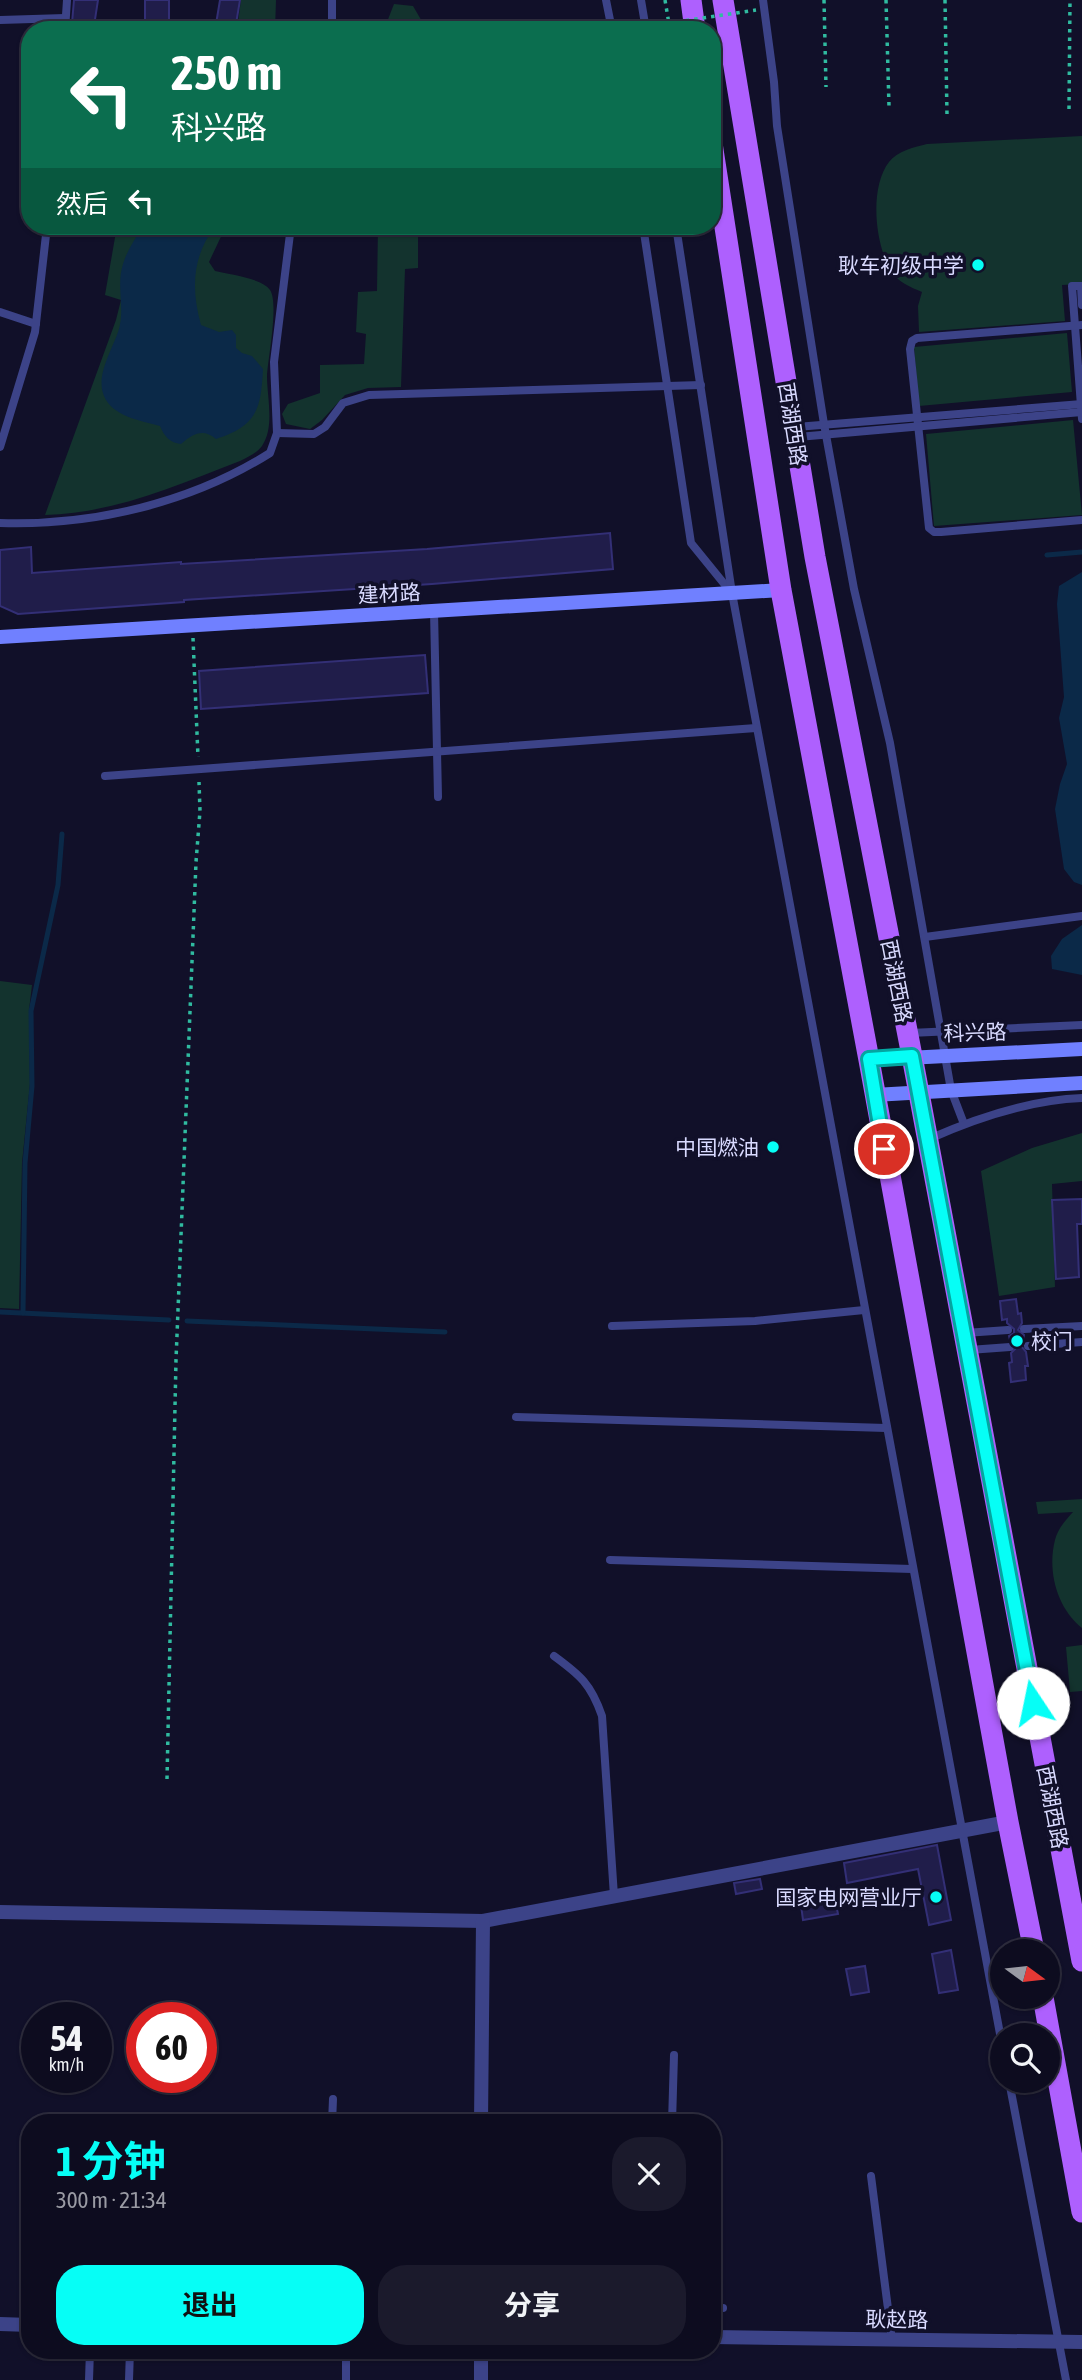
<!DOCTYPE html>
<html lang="zh">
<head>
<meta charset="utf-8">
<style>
	body { margin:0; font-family:"Asap Condensed","Noto Sans SC",sans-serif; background:#1b1a2c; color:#f1f3f6; height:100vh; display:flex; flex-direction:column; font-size:26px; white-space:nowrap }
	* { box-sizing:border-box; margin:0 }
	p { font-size:23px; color:#9a9ba4 }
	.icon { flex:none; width:38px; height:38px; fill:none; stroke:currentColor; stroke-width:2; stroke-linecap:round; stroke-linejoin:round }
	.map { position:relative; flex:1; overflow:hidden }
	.details { position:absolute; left:21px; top:2114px; width:700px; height:245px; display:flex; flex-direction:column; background:#0d0c1f; border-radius:28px; box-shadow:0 2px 5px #0004,0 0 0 2px #2d2c3d }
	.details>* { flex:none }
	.top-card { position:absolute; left:21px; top:21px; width:700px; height:214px; border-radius:28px; box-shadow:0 2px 5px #0004,0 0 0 2px #2d2c3d; background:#0b6e4f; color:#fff; overflow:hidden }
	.needle { width:46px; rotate:105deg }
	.tools { position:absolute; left:990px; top:1939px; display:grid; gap:14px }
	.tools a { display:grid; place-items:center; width:70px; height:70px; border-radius:50%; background:#0d0c1f; box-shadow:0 2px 5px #0004,0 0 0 2px #2d2c3d; font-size:35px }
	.speed { position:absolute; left:21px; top:2002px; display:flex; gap:14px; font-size:35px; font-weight:700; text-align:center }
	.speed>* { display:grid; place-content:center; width:91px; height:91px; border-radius:50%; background:#0d0c1f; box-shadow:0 2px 5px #0004,0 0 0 2px #2d2c3d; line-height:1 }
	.speed small { font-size:18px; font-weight:400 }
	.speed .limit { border:10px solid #d22; background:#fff; color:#111 }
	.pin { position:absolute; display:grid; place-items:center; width:60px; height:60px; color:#fff; margin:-30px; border:4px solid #fff; border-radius:50%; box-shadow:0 2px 7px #0007 }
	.me { position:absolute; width:77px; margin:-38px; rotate:349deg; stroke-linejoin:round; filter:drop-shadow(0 0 5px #0008) }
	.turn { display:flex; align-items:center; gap:24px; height:147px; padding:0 35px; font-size:32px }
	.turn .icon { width:91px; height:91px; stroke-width:2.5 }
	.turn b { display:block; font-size:49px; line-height:60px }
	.then { display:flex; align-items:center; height:66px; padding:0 35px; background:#0003; gap:14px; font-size:26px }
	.round { display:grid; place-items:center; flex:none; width:74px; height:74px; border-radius:28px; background:#1b1a2c }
	.headline { display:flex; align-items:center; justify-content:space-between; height:119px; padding:0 35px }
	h1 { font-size:42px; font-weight:700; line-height:52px; color:#06fef6 }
	.button { display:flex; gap:14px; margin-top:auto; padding:14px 35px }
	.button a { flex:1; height:80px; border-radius:28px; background:#06fef6; color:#111; font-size:28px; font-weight:700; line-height:80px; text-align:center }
	.button a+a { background:#1b1a2c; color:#f1f3f6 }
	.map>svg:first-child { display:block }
	.green { fill:#13332e }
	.water { fill:#0b2948 }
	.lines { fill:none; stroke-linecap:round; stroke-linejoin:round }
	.stream { stroke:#0b2948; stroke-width:5 }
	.building { fill:#201d4a; stroke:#332f76; stroke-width:2 }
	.path { stroke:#30bba0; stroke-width:3.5; stroke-dasharray:3.5 5; stroke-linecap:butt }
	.lane { stroke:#3c4388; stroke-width:8 }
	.street { stroke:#3c4388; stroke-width:14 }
	.secondary { stroke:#7080ff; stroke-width:14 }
	.primary { stroke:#ae60fe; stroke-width:21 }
	.path-bridge { stroke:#30bba0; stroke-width:3.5; stroke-dasharray:3.5 5; stroke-linecap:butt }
	.route-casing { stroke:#04a5a0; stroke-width:18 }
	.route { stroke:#06fef6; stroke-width:12 }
	.poi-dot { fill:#06fef6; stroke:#111029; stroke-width:2.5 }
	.labels { text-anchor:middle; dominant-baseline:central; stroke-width:7; stroke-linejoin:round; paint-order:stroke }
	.poi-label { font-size:21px; fill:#d9daff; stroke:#111029; text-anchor:end }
	.street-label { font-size:21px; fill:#d9daff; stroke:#111029 }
</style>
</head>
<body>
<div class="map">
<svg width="1082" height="2380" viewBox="0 0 1082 2380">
	<rect width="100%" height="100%" fill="#111029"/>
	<!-- green -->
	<g class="green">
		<polygon points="241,0 276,0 275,30 237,30"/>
		<polygon points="394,4 413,6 427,30 387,30 387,22"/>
		<path d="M1082 136V284L1062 285 1065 321 919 332 918 306 922 292C910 287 898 282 891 271 875 244 869 188 889 162 897 151 915 147 927 144Z"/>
		<path d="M117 226H226L209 262 215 271C228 274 264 279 270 290 279 303 268 358 267 376 267 397 275 427 262 446 257 453 248 457 240 461 175 486 115 513 45 515L116 320 121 300 105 295Z"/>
		<polygon points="378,226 418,226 418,268 405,269 401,387 368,388 345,395 322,420 310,429 286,424 282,414 288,404 320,393 320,365 364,364 366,334 356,332 358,292 377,291"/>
		<polygon points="1067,333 1072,392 919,406 914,347"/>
		<polygon points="1073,420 1082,515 934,526 926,434"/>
		<polygon points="0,981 32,985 29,1010 30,1084 22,1163 19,1309 0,1308"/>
		<polygon points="1082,1133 1082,1181 1052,1184 1055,1287 999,1296 981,1171 1032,1148"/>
		<path d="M1082 1499V1628C1057 1608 1047 1571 1055 1540 1058 1528 1066 1520 1073 1512L1038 1514 1036 1502Z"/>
		<polygon points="1082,1645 1082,1691 1070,1692 1066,1647"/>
	</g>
	<!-- water -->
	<g class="water">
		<path d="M143 226H215C192 257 191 289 201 325L219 332 232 330 236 335V348L242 353 252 356 263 369C261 409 257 426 216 439 203 428 193 434 181 444 170 443 164 436 160 426 141 421 112 416 104 396 95 375 113 349 119 329 125 307 116 286 123 264 127 250 136 238 143 226Z"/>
		<polygon points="1082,572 1082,885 1074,882 1064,869 1055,809 1060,784 1067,764 1059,718 1064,697 1057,604 1059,586"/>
		<polygon points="1082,925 1082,975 1052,969 1051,956 1062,939"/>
	</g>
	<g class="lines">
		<!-- stream -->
		<g class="stream">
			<polyline points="1047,555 1082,552"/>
			<polyline points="0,1312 169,1320"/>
			<polyline points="23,1313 25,1163 32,1086 31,1011 58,885 62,834"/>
			<polyline points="187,1321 445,1332"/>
		</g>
	</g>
	<!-- building -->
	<g class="building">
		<polygon points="74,0 98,0 94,26 72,23"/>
		<polygon points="145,0 169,0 169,28 145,27"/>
		<polygon points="220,0 240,0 235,30 215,30"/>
		<polygon points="610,533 613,569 432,584 184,600 184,602 18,614 0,606 0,550 31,547 32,573 181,562 181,564 427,549"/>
		<polygon points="425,655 428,693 201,709 199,671"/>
		<polygon points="1082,1199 1082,1224 1077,1224 1079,1277 1056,1279 1052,1200"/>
		<polygon points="1016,1299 1018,1314 1021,1313 1022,1323 1018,1330 1024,1335 1022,1347 1026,1352 1028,1366 1025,1366 1026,1380 1011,1382 1009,1363 1012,1362 1011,1353 1017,1347 1015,1343 1010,1340 1009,1336 1014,1333 1014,1329 1007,1323 1007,1319 1002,1320 1000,1301"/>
		<polygon points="937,1845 951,1920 929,1925 918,1869 847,1883 844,1863"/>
		<polygon points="760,1879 762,1889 736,1894 734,1883"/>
		<polygon points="835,1899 838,1914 803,1920 801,1905"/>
		<polygon points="951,1950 958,1990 939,1993 932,1954"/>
		<polygon points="865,1966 869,1992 851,1995 846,1969"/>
	</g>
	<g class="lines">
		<!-- path -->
		<g class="path">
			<polyline points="665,0 670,30"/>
			<polyline points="824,0 826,87"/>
			<polyline points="886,0 889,106"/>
			<polyline points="945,0 947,115"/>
			<polyline points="1069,109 1070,0"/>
			<polyline points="193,638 198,757"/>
			<polyline points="167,1779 176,1360 196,862 200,811 199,782"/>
		</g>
		<!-- lane -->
		<g class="lane">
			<polyline points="332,0 332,30"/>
			<polyline points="606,0 612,30"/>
			<polyline points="641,0 646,30"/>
			<polyline points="763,0 774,82 777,126 824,424 854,589 890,743 951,1090 964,1124"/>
			<polyline points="0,20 65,18"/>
			<polyline points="65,30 67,0"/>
			<polyline points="643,226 691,543 730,591"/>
			<polyline points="676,226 732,593 1003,2050"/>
			<polyline points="1082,305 1081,286 1072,286 1082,419"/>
			<polyline points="0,312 36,324"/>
			<polyline points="1082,325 917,338 912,341 910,349 929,528 934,532 941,532 1082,520"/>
			<polyline points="796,427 1082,404"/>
			<polyline points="277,433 314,434 325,427 343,403 369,395 701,385"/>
			<polyline points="798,437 1082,412"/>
			<polyline points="0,447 35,332 47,226"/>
			<path d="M0 523C93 526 191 503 270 453L277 433 274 362 291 226"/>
			<polyline points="434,611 438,797"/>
			<polyline points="105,776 756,728"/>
			<polyline points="925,937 1082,916"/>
			<polyline points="910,1033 1082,1025"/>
			<path d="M929 1139C976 1118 1030 1100 1082 1098"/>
			<polyline points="612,1326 755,1321 864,1310"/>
			<polyline points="1024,1329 1082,1326"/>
			<polyline points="965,1333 1008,1330"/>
			<polyline points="1028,1346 1082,1342"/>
			<polyline points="969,1350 1010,1347"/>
			<polyline points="516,1417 886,1428"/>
			<polyline points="610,1560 912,1569"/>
			<path d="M554 1656C580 1675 591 1684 602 1716L614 1896"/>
			<polyline points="1009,2081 1066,2380"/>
			<polyline points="332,2123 333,2099"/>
			<polyline points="672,2123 674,2055"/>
			<polyline points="871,2176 892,2340"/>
			<polyline points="712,2308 723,2308"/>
			<polyline points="346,2350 346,2380"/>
			<polyline points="89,2380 90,2350"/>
			<polyline points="129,2380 130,2350"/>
		</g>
		<!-- street -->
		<g class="street">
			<polyline points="0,1912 483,1921 1008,1822"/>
			<polyline points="481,2123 483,1921"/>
			<polyline points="0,2324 30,2325"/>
			<polyline points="712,2337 1082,2342"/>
			<polyline points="481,2350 481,2380"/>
		</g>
		<!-- secondary -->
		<g class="secondary">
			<polyline points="0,637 781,590"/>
			<polyline points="869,1060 1082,1049"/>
			<polyline points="874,1095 1082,1083"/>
		</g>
		<!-- primary -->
		<g class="primary">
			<polyline points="691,0 695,30"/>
			<polyline points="723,0 815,557 912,1056 1082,1961"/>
			<polyline points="712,143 781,590 869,1060 1008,1822 1034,1951"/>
			<polyline points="1043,1997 1082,2212"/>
		</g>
		<!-- path-bridge -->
		<polyline class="path-bridge" points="669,23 756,10"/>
	</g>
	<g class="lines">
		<defs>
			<polyline id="route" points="884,1149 869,1059 912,1056 1033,1703"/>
		</defs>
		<!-- route casing -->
		<use href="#route" class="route-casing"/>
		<!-- route -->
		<use href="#route" class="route"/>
	</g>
	<!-- markers -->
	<g class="poi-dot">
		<circle cx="978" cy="265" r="7"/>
		<circle cx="773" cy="1147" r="7"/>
		<circle cx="1017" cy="1341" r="7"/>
		<circle cx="936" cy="1897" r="7"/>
	</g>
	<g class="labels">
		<!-- poi labels -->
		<g class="poi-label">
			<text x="964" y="265">耿车初级中学</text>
			<text x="759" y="1147">中国燃油</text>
			<text x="1031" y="1341" text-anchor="start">校门</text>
			<text x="922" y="1897">国家电网营业厅</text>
		</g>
		<!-- street labels -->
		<g class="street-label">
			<text transform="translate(793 424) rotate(81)">西湖西路</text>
			<text transform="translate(389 593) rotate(-3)">建材路</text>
			<text transform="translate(897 981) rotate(79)">西湖西路</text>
			<text transform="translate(975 1032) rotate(-2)">科兴路</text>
			<text transform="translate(1053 1807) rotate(79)">西湖西路</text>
			<text transform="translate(897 2319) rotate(1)">耿赵路</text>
		</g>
	</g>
</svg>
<div class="tools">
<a><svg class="needle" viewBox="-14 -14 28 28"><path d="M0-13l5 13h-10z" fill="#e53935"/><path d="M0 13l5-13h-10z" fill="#9a9ba4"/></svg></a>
<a><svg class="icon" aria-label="search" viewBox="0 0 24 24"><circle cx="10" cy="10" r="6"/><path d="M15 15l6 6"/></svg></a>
</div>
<div class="speed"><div>54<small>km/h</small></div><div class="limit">60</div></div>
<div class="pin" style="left:884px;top:1149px;background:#d93025"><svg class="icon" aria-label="arrive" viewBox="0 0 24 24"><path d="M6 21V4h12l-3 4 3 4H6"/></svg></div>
<svg class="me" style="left:1033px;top:1703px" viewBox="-20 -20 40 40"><circle r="19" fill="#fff"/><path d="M0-13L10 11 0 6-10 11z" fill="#06fef6"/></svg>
<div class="top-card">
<div class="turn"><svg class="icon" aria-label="left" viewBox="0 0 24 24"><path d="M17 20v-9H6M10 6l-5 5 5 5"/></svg><div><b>250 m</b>科兴路</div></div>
<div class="then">然后<svg class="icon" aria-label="left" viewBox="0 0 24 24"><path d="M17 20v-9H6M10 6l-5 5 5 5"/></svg></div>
</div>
<section class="details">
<div class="headline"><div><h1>1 分钟</h1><p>300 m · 21:34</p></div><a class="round"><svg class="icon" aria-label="close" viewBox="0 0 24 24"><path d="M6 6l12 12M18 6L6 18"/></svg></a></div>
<div class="button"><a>退出</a><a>分享</a></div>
</section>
</div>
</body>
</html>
